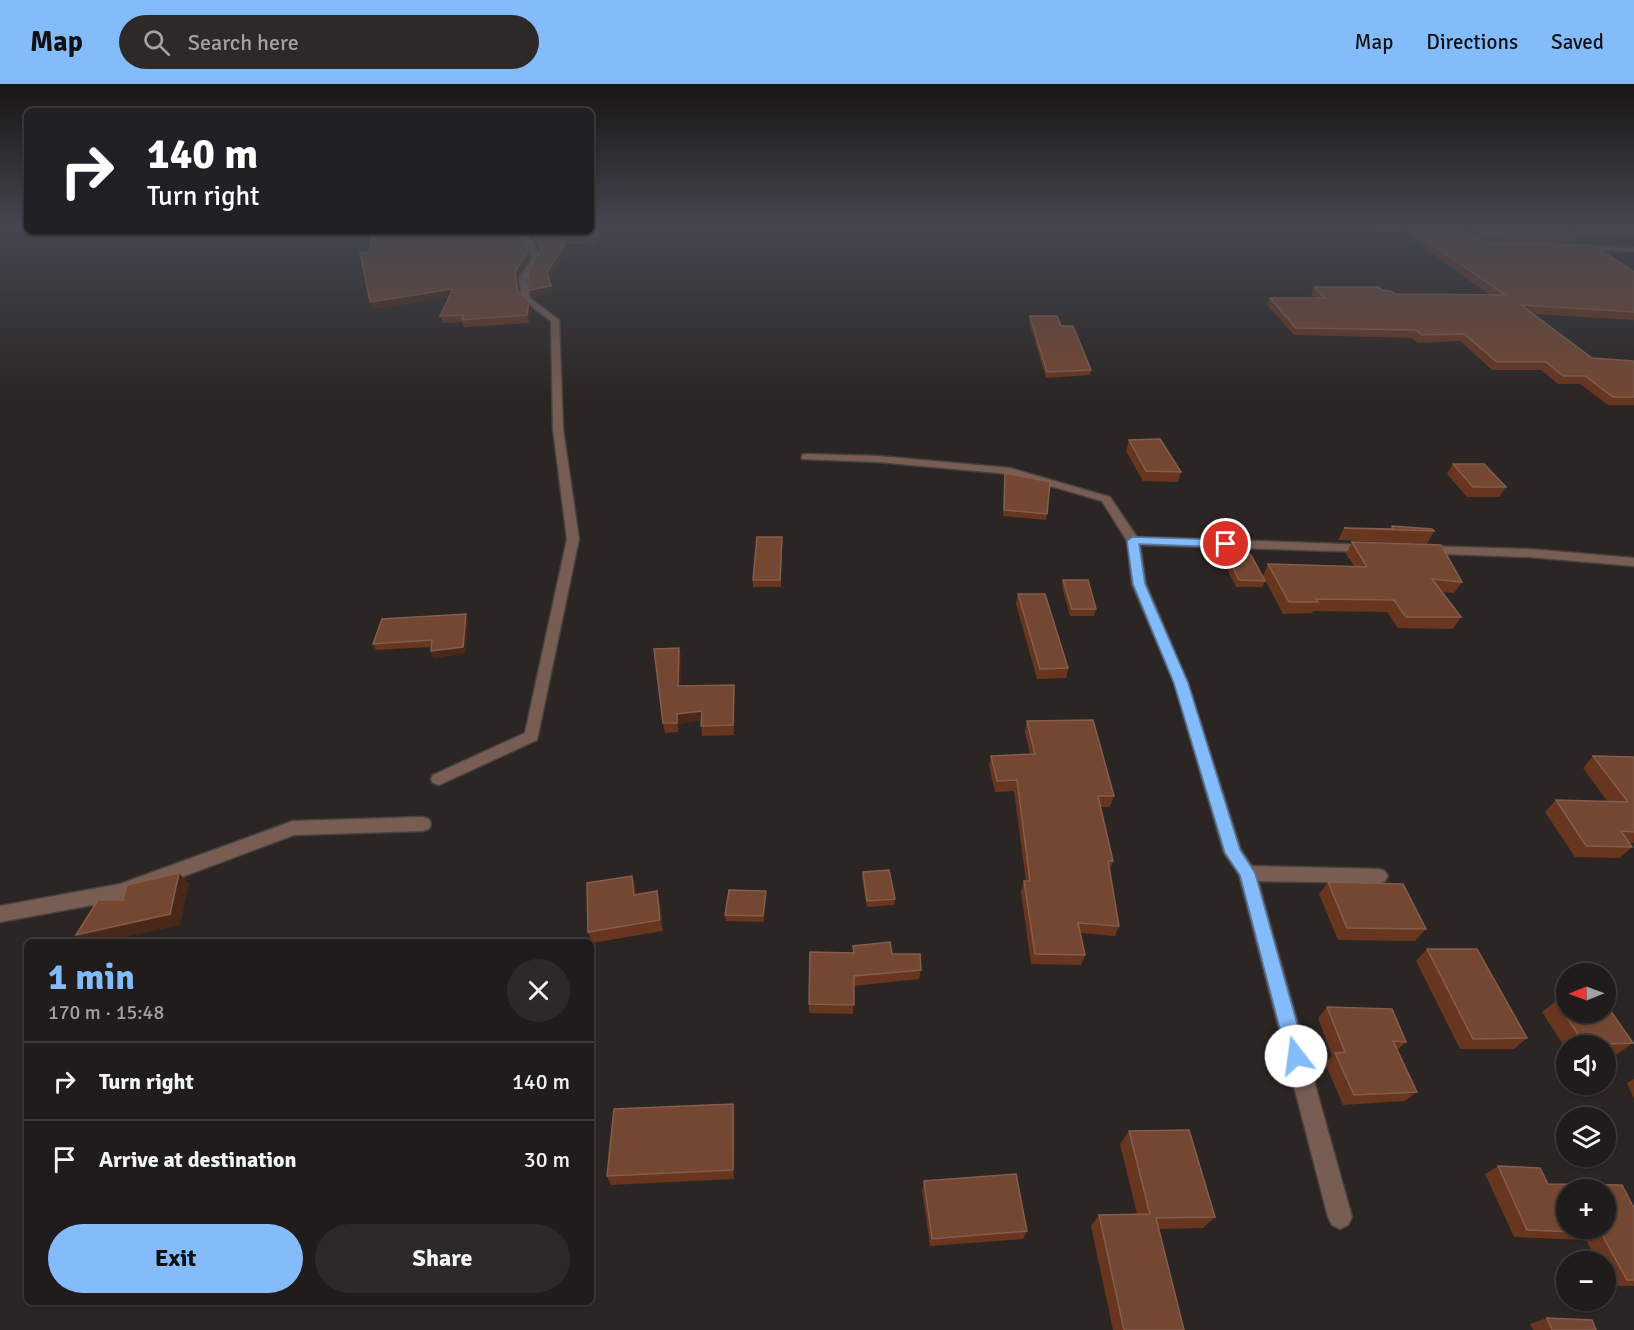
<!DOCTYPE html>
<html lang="en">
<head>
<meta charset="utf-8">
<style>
	body { margin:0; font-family:Signika,sans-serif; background:#2d2928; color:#f1f3f6; height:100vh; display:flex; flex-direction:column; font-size:22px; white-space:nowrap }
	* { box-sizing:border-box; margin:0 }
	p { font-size:20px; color:#a2a1a3 }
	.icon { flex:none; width:33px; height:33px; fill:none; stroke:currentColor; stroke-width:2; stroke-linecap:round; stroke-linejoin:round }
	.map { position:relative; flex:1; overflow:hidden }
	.side { position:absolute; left:24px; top:855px; width:570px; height:366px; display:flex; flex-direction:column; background:#201c1b; border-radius:9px; box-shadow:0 2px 4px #0004,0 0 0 2px #3d3a3a }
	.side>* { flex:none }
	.top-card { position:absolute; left:24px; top:24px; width:570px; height:126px; border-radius:9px; box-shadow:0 2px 4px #0004,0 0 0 2px #3d3a3a; background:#202124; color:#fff; overflow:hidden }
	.needle { width:39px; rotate:269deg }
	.controls { position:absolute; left:1556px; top:879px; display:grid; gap:12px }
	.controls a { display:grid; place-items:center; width:60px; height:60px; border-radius:50%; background:#201c1b; box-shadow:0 2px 4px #0004,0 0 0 2px #3d3a3a; font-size:30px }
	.pin { position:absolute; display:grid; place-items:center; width:51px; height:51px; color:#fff; margin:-26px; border:3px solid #fff; border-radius:50%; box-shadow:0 2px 6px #0007 }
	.me { position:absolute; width:66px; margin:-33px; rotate:345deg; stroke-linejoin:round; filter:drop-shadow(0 0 4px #0008) }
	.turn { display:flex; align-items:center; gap:21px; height:126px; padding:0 24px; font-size:27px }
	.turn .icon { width:78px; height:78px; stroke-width:2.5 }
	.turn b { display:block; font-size:42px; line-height:51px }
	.round { display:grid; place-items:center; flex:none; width:63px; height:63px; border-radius:32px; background:#2d2928 }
	.head { display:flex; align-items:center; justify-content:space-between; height:102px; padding:0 24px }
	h1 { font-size:36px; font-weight:700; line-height:45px; color:#84bcfb }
	.action { display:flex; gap:12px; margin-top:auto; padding:12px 24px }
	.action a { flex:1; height:69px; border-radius:36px; background:#84bcfb; color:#111; font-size:24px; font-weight:700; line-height:69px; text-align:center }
	.action a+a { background:#2d2928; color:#f1f3f6 }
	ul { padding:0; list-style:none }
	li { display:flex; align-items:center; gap:18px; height:78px; padding:0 24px; border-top:2px solid #3d3a3a }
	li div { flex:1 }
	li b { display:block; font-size:22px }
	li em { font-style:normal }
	header { display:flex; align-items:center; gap:36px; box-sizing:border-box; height:84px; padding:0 30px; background:#84bcfb; color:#111 }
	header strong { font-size:28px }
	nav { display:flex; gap:33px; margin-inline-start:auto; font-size:21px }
	.search { width:420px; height:54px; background:#2d2928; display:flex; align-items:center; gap:15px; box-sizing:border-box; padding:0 21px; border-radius:33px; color:#a2a1a3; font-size:22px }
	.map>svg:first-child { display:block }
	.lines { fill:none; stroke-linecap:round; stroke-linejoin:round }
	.minor-casing { stroke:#474240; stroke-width:3 }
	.minor { fill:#785d53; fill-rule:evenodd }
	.wall { fill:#68351f }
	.shaded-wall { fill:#4a2819 }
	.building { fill:#744732; stroke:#845d4c; stroke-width:1.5; fill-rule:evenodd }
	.route { fill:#84bcfb; stroke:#567aa3; stroke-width:1.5 }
</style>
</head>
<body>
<header>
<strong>Map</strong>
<div class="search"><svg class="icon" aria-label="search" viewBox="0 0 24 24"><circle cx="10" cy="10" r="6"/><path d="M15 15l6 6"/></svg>Search here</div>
<nav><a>Map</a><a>Directions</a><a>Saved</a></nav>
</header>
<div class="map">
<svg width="1634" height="1246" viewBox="0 0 1634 1246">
	<rect width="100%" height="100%" fill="#2b2624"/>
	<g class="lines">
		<defs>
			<g id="minor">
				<polygon points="518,147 526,147 541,172 527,195 530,214 559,236 563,345 579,455 537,656 439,701 433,699 431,695 433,691 525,649 567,455 553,345 551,237 522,215 519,195 533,172"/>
				<polygon points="1574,161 1634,163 1634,167 1577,165 1574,165"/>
				<polygon points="806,370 878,372 1010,384 1110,413 1137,453 1371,461 1373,464 1371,467 1367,468 1140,461 1146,500 1188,599 1241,766 1252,782 1379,785 1385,787 1388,792 1385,797 1379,799 1258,797 1352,1133 1348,1141 1340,1145 1332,1141 1328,1133 1239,791 1224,769 1174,599 1132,500 1127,457 1102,417 1009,390 878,378 802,375 802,371"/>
				<polygon points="1424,462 1529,465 1634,474 1634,482 1529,473 1420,469 1418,466 1420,463"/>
				<polygon points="423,733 429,735 431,740 429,745 423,747 294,751 120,816 0,838 0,822 120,800 293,737"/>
			</g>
		</defs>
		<!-- minor casing -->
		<use href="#minor" class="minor-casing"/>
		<!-- minor -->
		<use href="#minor" class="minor"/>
	</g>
	<!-- wall -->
	<g class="wall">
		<polygon points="591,140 663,140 660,147 605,146 597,160 569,160 549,196 552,209 532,213 530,206 540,166 529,147 591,147"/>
		<polygon points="1006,140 1087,140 1087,142"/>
		<polygon points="1362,140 1450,140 1484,159 1634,188 1634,236 1533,230 1592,274 1634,277 1634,321 1608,321 1580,300 1558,300 1541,286 1492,286 1460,257 1418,259 1412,254 1294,251 1267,221 1270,214 1315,214 1311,210 1314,203 1382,206 1395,210 1490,211 1404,150 1372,149"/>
		<polygon points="1452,140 1554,140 1576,153 1572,160 1484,158"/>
		<polygon points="1554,140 1634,140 1634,152 1577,152"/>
		<polygon points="529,165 530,172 517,195 519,209 531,224 529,239 464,243 462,238 443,239 440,232 449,213 372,225 369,168"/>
		<polygon points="1030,232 1091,286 1090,291 1046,294 1029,238"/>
		<polygon points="1129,356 1181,388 1178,398 1143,397 1126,367"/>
		<polygon points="1453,380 1506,403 1499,413 1467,413 1447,390"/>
		<polygon points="1005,389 1047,430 1046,436 1003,432 1004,395"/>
		<polygon points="1392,442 1434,447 1427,460 1338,456 1344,444 1390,445"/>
		<polygon points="1352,458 1462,498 1454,509 1442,508 1461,533 1453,545 1398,544 1387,528 1313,527 1312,529 1283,530 1263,492 1268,480 1354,482 1346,470"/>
		<polygon points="782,459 781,503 753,503 753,496"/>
		<polygon points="1226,470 1265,497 1262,503 1236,503 1223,477"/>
		<polygon points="1063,496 1096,525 1094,532 1070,532 1062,502"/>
		<polygon points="1018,510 1068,584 1066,594 1037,595 1016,520"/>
		<polygon points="468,536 465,569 433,574 431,567 431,563 376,566 373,560"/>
		<polygon points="679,564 681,574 680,602 734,601 735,610 734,651 702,652 701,636 679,640 678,648 665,649 663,639"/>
		<polygon points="1027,637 1114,712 1110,723 1101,723 1113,777 1110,785 1119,842 1115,852 1081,849 1085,871 1081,881 1031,880 1021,808 1024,797 1026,797 1014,707 995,708 989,682 991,672 1030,670 1025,648"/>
		<polygon points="1593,672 1634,673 1634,759 1629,759 1632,763 1620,774 1575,773 1545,728 1556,716 1608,718 1583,684"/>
		<polygon points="863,788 895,815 894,821 867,823 862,794"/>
		<polygon points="632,792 636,804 636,811 657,807 660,819 663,847 592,859 588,848"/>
		<polygon points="1328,798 1426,845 1415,857 1338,856 1319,810"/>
		<polygon points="766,807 766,813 764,838 726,837 725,831"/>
		<polygon points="853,862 892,870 921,886 919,895 854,902 853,930 809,929 809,920 853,869"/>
		<polygon points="1427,865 1527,954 1514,965 1460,965 1416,877"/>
		<polygon points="1556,917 1633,959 1617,970 1605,970 1605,962 1566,962 1566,965 1542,928"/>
		<polygon points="1327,923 1406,958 1397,966 1417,1008 1405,1017 1343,1021 1325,979 1332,972 1318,934"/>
		<polygon points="1634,995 1634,1015 1627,999"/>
		<polygon points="733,1020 735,1030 734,1095 611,1101 607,1092"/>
		<polygon points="1129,1047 1215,1133 1203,1144 1158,1145 1184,1246 1113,1246 1091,1142 1099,1131 1137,1130 1120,1060"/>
		<polygon points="1498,1082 1548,1100 1634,1124 1634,1202 1611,1202 1605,1191 1605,1178 1598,1178 1586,1156 1514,1153 1485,1090"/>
		<polygon points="924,1097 1027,1147 1023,1155 930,1162 922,1106"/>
		<polygon points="1547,1234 1596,1246 1533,1246 1530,1240"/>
	</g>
	<!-- shaded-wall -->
	<g class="shaded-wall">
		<polygon points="604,140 605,146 597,160 596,153"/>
		<polygon points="659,140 663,140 660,147"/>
		<polygon points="568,153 569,160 548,196 547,189"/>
		<polygon points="529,165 530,172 517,195 520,215 515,188"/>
		<polygon points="551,202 552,209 532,213 530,206"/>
		<polygon points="453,205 455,212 372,225 370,218"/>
		<polygon points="529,217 531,224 529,239 527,231"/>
		<polygon points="466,530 468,536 465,569 433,574 431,567"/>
		<polygon points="679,564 681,574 680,612 678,602"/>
		<polygon points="734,601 735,610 734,651 733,641"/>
		<polygon points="702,627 703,636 679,640 678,648 677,639 677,630"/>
		<polygon points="179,789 189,800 180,841 103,858 84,858 76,851"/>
		<polygon points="632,792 636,804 637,823 634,811"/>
		<polygon points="657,807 660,819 663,847 660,836"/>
		<polygon points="766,807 766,813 764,838 763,832"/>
		<polygon points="733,1020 735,1030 734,1095 733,1086"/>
	</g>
	<!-- building -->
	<g class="building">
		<polygon points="591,140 604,140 596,153 568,153 547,189 551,202 530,206 528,188 542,164 531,147 591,147"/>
		<polygon points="1372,140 1450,140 1484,159 1593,161 1634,188 1634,228 1521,221 1592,274 1634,277 1634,313 1613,313 1585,292 1563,292 1546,278 1497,278 1464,250 1422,251 1416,246 1296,244 1270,214 1325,214 1314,203 1379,203 1382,206 1391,207 1395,210 1505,211 1407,143 1375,142"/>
		<polygon points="1467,140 1554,140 1576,153 1487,151"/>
		<polygon points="1571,140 1634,140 1634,145 1581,145"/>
		<polygon points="373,147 519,147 529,165 515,188 518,208 529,217 527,231 462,236 463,231 440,232 453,205 370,218 360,169 369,168"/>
		<polygon points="1030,232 1057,232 1061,242 1073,242 1091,286 1047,288"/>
		<polygon points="1160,355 1181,388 1146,387 1129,356"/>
		<polygon points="1453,380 1484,380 1506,403 1473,403"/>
		<polygon points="1005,389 1050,398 1047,430 1004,426"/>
		<polygon points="1392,442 1432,445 1434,447 1344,444 1393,445"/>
		<polygon points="757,453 782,453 780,496 753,496"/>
		<polygon points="1352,458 1441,461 1462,498 1432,495 1461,533 1406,533 1394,516 1316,515 1318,518 1289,518 1268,480 1367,483"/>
		<polygon points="1226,470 1251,471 1265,497 1239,496"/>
		<polygon points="1063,496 1088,496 1096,525 1072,525"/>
		<polygon points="1018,510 1045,510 1068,584 1040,585"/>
		<polygon points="466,530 463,563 431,567 432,556 373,560 382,535"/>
		<polygon points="679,564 678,602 734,601 733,641 701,642 702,627 677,630 677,639 663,639 654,565"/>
		<polygon points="1093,636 1114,712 1098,712 1113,777 1108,777 1119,842 1078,839 1085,871 1035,870 1024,797 1030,797 1017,696 997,697 991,672 1035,670 1027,637"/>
		<polygon points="1593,672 1634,673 1634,748 1621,747 1632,763 1586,762 1556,716 1628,718"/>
		<polygon points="889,786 895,815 867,817 863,788"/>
		<polygon points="179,789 170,830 76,851 98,816 123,816 127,801"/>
		<polygon points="632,792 634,811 657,807 660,836 588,848 587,799"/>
		<polygon points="1328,798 1403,800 1426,845 1347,844"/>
		<polygon points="729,806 766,807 763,832 725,831"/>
		<polygon points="890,858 892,870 920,870 921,886 854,892 854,921 809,920 810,868 854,869 853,862"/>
		<polygon points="1427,865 1477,865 1527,954 1473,955"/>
		<polygon points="1556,917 1566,917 1566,928 1605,928 1605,919 1633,959 1585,961"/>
		<polygon points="1327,923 1392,925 1406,958 1393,957 1417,1008 1354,1011 1335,969 1345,968"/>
		<polygon points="733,1020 733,1086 607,1092 614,1025"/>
		<polygon points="1189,1046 1215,1133 1156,1134 1184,1246 1124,1246 1099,1131 1150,1130 1129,1047"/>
		<path d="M1498 1082 1540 1084 1548 1100 1622 1101 1634 1124V1196H1627L1601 1149 1527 1146ZM1566 1106H1605V1144H1566Z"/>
		<polygon points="1016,1090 1027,1147 932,1155 924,1097"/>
		<polygon points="1547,1234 1592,1236 1596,1246 1552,1246"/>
	</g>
	<!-- sky -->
	<linearGradient id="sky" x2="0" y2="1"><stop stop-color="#181514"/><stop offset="0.45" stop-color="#444750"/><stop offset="1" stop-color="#444750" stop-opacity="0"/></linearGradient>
	<rect width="1634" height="314" fill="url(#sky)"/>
	<!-- route -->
	<polygon class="route" points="1133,453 1226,456 1232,460 1226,463 1139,460 1145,500 1188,599 1240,766 1255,789 1306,972 1303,979 1296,982 1290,979 1287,972 1240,791 1225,769 1174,599 1133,500 1127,457"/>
</svg>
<div class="controls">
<a><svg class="needle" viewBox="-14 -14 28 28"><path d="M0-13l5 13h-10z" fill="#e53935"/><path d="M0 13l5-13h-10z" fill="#a2a1a3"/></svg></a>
<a><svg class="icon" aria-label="sound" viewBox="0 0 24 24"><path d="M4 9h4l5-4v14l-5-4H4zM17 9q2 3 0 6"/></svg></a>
<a><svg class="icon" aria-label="layers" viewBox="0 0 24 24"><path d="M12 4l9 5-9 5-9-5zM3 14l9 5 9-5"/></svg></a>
<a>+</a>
<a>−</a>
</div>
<div class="pin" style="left:1226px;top:460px;background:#d93025"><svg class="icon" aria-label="arrive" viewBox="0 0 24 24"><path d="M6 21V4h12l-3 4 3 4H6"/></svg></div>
<svg class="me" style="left:1296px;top:972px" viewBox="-20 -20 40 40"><circle r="19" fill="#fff"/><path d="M0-13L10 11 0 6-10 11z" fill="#84bcfb"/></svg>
<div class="top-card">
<div class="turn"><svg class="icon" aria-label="right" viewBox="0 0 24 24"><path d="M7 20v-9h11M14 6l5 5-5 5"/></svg><div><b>140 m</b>Turn right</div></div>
</div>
<section class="side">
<div class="head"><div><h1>1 min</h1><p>170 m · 15:48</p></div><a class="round"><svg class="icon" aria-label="close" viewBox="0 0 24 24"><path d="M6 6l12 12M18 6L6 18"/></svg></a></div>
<ul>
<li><svg class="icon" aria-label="right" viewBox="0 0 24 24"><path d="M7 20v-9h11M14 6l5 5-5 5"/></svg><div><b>Turn right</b></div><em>140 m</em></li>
<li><svg class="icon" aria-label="arrive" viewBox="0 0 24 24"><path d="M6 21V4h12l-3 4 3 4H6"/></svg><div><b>Arrive at destination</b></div><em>30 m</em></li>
</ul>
<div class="action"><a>Exit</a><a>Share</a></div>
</section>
</div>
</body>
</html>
